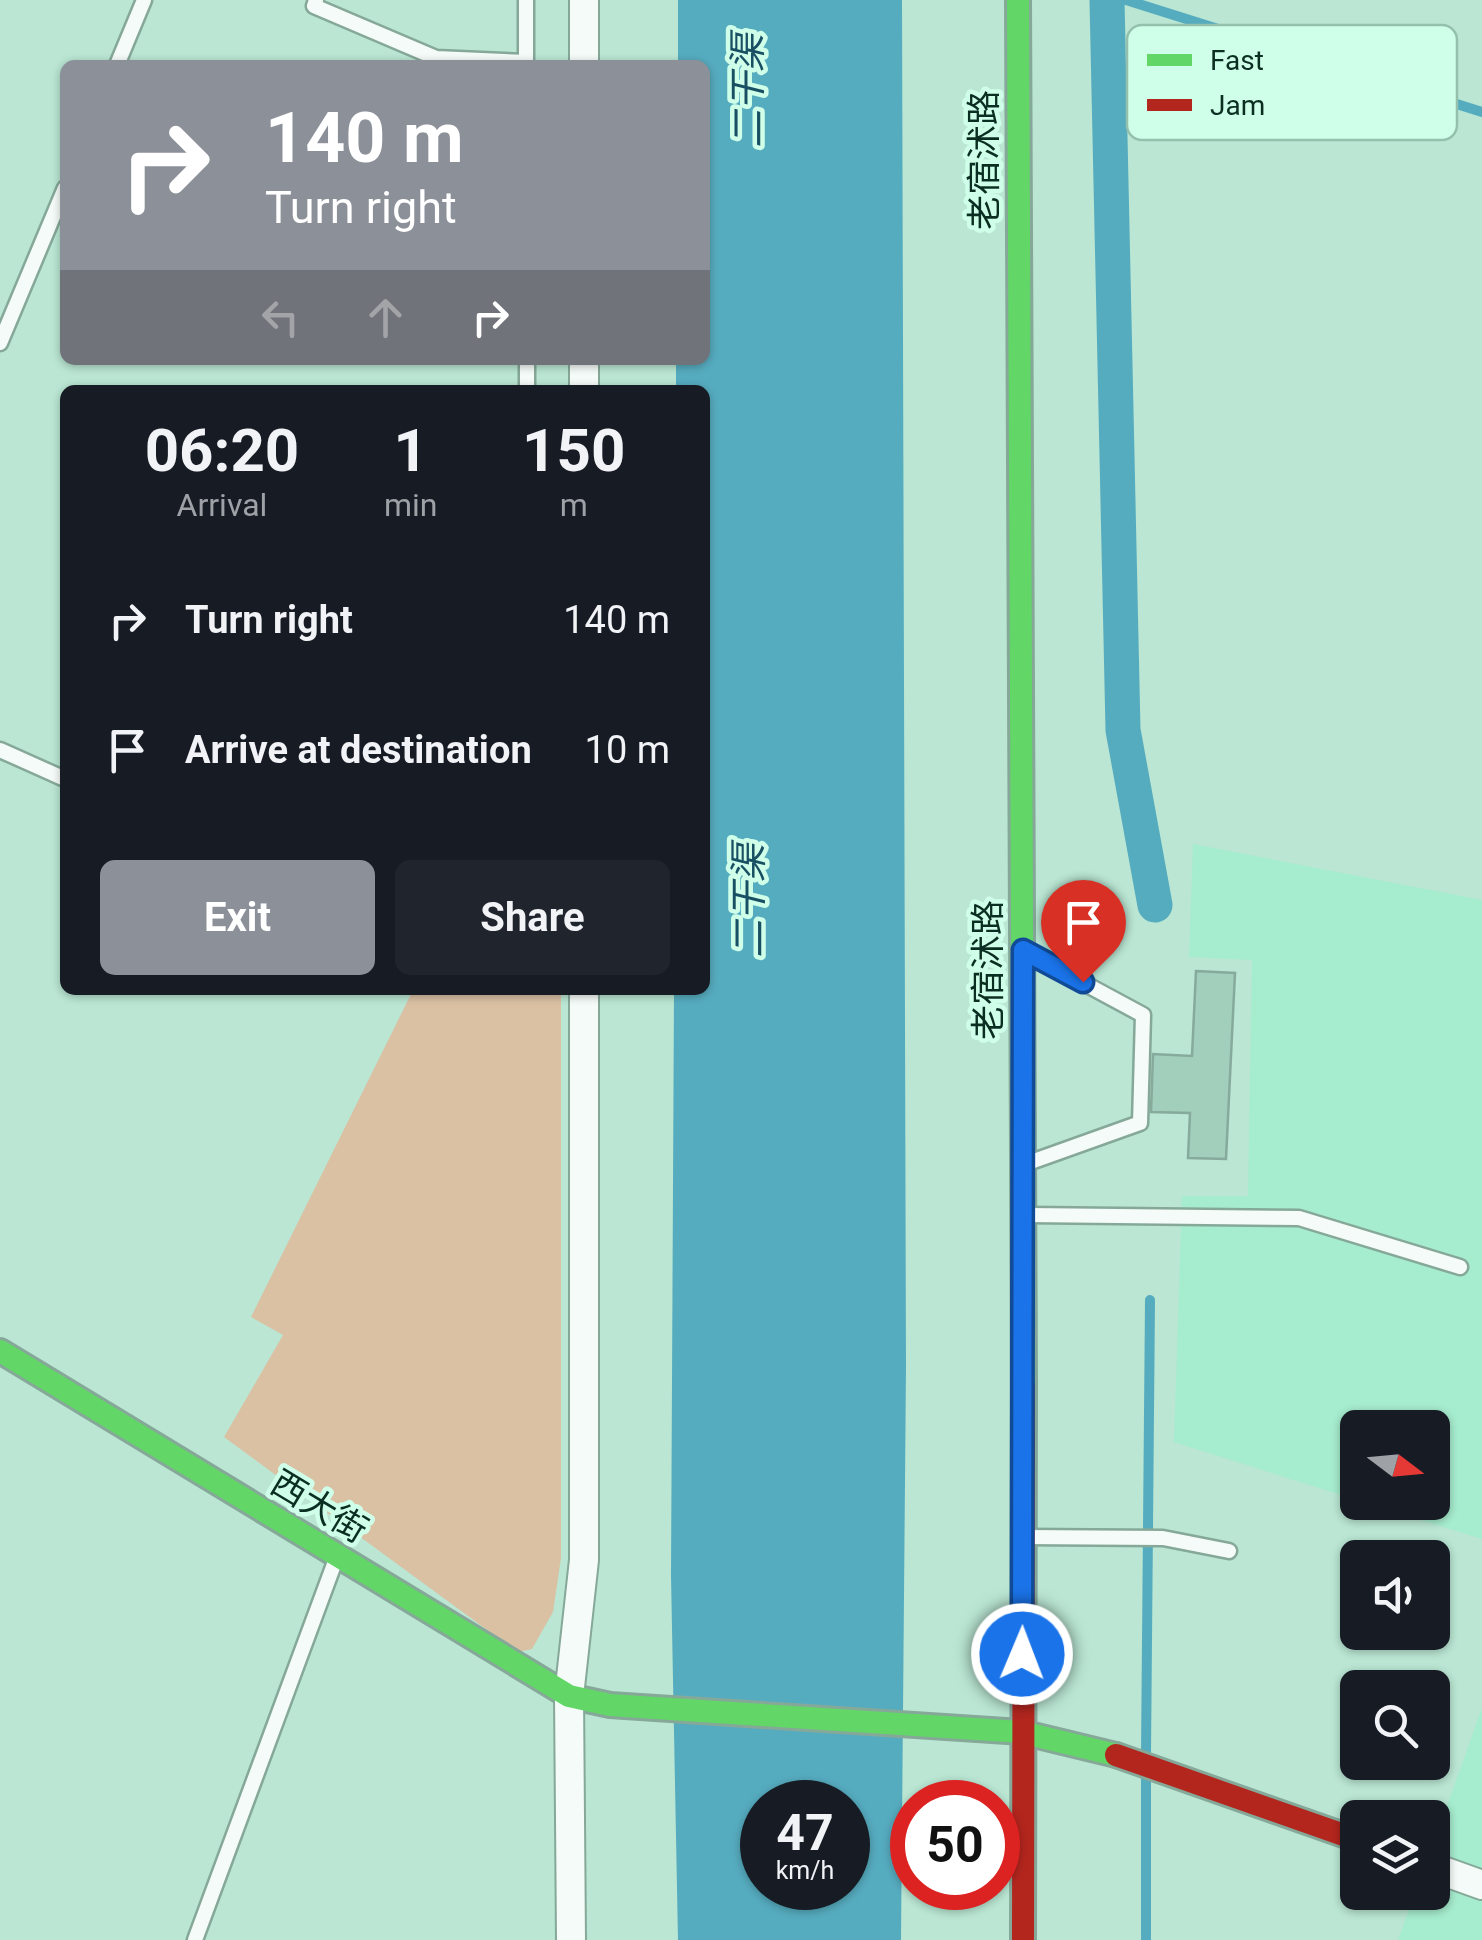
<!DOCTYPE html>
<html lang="en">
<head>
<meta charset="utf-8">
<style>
	body { margin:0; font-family:Roboto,"Noto Sans SC",sans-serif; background:#20242c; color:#f1f3f6; height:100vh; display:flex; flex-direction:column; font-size:38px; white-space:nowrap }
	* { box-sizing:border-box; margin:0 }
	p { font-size:32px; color:#9ea1a6 }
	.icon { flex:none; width:55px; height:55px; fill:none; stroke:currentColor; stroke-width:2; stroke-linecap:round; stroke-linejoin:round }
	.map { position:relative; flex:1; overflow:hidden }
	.sheet { position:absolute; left:60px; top:385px; width:650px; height:610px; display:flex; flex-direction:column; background:#171b24; border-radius:15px; box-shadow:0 2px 8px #0004 }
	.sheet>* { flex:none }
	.guide { position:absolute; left:60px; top:60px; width:650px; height:305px; border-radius:15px; box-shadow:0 2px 8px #0004; background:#8c9099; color:#fff; overflow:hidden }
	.needle { width:65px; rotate:106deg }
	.buttons { position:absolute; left:1340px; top:1410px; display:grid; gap:20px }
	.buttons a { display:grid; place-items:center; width:110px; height:110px; border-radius:15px; background:#171b24; box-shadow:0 2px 8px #0004; font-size:50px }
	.speed { position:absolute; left:740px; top:1780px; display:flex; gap:20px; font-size:50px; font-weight:700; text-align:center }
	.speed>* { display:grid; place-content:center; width:130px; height:130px; border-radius:50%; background:#171b24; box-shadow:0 2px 8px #0004; line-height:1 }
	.speed small { font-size:25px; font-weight:400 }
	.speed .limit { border:15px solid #d22; background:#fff; color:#111 }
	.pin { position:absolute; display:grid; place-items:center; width:85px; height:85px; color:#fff; margin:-102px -42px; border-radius:50% 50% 50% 0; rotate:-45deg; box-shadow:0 0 10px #0007 }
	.pin .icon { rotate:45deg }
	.me { position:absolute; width:110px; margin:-55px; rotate:1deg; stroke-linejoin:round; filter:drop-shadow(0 0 8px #0008) }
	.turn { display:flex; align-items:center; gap:35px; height:210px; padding:0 40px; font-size:45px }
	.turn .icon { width:130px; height:130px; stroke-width:2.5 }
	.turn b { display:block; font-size:70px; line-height:85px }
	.lanes { display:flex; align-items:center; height:95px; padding:0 40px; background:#0003; justify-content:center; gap:50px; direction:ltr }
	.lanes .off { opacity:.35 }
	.eta { display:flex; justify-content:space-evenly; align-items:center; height:170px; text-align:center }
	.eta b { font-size:60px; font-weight:700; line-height:70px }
	.action { display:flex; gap:20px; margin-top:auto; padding:20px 40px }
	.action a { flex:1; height:115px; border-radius:15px; background:#8c9099; color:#fff; font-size:40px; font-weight:700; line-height:115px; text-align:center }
	.action a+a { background:#20242c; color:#f1f3f6 }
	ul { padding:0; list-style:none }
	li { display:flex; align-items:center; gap:30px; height:130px; padding:0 40px }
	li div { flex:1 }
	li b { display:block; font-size:38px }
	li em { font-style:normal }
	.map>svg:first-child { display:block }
	.built { fill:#a6ecce }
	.green { fill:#dac1a4 }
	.water { fill:#56acbf; fill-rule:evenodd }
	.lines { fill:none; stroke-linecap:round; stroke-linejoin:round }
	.stream { stroke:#56acbf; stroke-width:10 }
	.canal { stroke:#56acbf; stroke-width:35 }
	.building { fill:#a2cebc; stroke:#86aa9b; stroke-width:2.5 }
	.lane-casing { stroke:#85a899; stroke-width:19 }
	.street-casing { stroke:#85a899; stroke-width:32 }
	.fast-casing { stroke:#85a899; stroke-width:28 }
	.jam-casing { stroke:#85a899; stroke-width:28 }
	.lane { stroke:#f5fbf8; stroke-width:14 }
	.street { stroke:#f5fbf8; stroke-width:28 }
	.fast { stroke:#63d668; stroke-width:22 }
	.jam { stroke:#b3261e; stroke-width:22 }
	.route-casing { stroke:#114b97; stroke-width:25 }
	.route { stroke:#1a73e8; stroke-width:18 }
	.labels { text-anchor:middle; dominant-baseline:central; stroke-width:9; stroke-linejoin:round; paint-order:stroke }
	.street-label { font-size:35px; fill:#0b2e22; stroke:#cfffe9 }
	.water-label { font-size:38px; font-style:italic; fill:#184f62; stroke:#cfffe9 }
	.key { fill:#cfffe9; stroke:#94c0ad; stroke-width:2.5 }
	.key-label { font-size:28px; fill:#0b2e22 }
</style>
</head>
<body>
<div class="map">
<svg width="1482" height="1940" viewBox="0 0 1482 1940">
	<rect width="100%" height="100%" fill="#bae6d3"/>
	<!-- built -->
	<g class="built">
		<polygon points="1193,844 1482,900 1482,1539 1366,1503 1432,1502 1432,1428 1358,1428 1357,1500 1174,1442 1182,1196 1248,1196 1252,960 1189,957"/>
		<polygon points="1482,1708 1482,1940 1398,1940 1415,1893 1432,1892 1433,1845"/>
	</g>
	<!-- green -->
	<polygon class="green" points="413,990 561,990 561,1558 553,1612 532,1649 517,1652 224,1437 283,1335 251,1317"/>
	<!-- water -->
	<path class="water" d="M678 0H902L906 1367 901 1940H678L671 1576 674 990H705V390H676V360H705V65H678ZM762 1802H848V1888H762Z"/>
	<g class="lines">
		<!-- stream -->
		<g class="stream">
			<polyline points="1126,0 1482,112"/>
			<polyline points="1146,1754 1150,1300"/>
			<polyline points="1146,1940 1146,1776"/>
		</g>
		<!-- canal -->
		<polyline class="canal" points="1107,0 1123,730 1155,905"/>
	</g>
	<!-- building -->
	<polygon class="building" points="1196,971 1235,973 1226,1159 1188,1158 1190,1113 1151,1112 1153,1054 1192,1056"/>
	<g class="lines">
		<defs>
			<g id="lane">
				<polyline points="316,0 314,6 436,58 526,62"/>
				<polyline points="526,0 526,65"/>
				<polyline points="117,65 144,0"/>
				<polyline points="0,343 65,188"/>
				<polyline points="527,360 527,390"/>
				<polyline points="0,750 65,779"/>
				<polyline points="1028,953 1143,1015 1140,1123 1028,1163"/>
				<polyline points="1029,1215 1299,1218 1460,1267"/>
				<polyline points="1024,1537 1163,1538 1229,1551"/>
				<polyline points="195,1940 336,1559"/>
			</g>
			<g id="street">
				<polyline points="584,0 584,65"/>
				<polyline points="584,360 584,390"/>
				<polyline points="1432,1867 1482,1885"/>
				<polyline points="571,1940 569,1696 584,1560 584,990"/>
			</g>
			<g id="fast">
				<polyline points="1018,0 1024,1386"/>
				<polyline points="0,1351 569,1696 610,1705 1021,1732 1116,1755"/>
			</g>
			<g id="jam">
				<polyline points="1116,1755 1358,1840"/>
				<polyline points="1023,1940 1024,1386"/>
			</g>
		</defs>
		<!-- lane casing -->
		<use href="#lane" class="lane-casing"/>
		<!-- street casing -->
		<use href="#street" class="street-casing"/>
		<!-- fast casing -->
		<use href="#fast" class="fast-casing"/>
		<!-- jam casing -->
		<use href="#jam" class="jam-casing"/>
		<!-- lane -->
		<use href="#lane" class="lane"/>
		<!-- street -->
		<use href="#street" class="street"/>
		<!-- fast -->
		<use href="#fast" class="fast"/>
		<!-- jam -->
		<use href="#jam" class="jam"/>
	</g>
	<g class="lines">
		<defs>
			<polyline id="route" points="1022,1654 1023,950 1083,982"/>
		</defs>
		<!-- route casing -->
		<use href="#route" class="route-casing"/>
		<!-- route -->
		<use href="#route" class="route"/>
	</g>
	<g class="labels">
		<!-- street labels -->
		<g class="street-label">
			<text transform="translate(984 160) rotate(-90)">老宿沭路</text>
			<text transform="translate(988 970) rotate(-90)">老宿沭路</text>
			<text transform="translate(319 1507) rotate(31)">西大街</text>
		</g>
		<!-- water labels -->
		<g class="water-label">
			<text transform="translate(748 91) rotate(-90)">二干渠</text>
			<text transform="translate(749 901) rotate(-90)">二干渠</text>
		</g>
	</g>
	<!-- legend -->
	<rect x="1127" y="25" width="330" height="115" rx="15" class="key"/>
	<rect x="1147" y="54" width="45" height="12" fill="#63d668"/>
	<rect x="1147" y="99" width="45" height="12" fill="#b3261e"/>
	<g class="key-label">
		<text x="1210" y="70">Fast</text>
		<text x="1210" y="115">Jam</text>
	</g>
</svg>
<div class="buttons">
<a><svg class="needle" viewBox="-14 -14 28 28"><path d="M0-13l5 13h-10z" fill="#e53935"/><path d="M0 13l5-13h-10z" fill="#9ea1a6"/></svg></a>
<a><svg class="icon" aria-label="sound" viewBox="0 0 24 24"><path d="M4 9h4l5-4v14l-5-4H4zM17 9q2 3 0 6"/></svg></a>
<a><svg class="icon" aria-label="search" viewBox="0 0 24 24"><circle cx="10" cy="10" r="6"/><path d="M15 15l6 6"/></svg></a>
<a><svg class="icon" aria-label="layers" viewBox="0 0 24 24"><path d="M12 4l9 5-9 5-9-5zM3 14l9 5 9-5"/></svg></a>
</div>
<div class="speed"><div>47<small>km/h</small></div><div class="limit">50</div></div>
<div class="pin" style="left:1083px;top:982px;background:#d93025"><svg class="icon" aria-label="arrive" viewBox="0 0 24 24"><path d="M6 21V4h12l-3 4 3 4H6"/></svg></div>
<svg class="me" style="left:1022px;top:1654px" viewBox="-20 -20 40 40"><circle r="17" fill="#1a73e8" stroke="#fff" stroke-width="3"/><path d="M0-11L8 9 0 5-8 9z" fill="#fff"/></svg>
<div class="guide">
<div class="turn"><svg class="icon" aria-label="right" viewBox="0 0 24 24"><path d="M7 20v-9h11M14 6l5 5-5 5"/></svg><div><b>140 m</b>Turn right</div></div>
<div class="lanes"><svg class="icon off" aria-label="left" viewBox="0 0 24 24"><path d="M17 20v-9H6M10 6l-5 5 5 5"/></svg><svg class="icon off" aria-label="ahead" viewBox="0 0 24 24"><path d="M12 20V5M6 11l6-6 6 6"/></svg><svg class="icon" aria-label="right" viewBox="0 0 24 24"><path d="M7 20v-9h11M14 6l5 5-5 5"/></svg></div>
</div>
<section class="sheet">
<div class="eta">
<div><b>06:20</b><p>Arrival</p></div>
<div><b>1</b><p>min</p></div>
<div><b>150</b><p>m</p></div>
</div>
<ul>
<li><svg class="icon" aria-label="right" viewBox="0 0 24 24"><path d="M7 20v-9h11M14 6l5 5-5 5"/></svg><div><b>Turn right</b></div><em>140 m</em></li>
<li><svg class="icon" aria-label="arrive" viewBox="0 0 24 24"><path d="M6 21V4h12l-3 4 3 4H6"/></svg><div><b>Arrive at destination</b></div><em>10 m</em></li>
</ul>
<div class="action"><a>Exit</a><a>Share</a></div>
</section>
</div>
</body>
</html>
